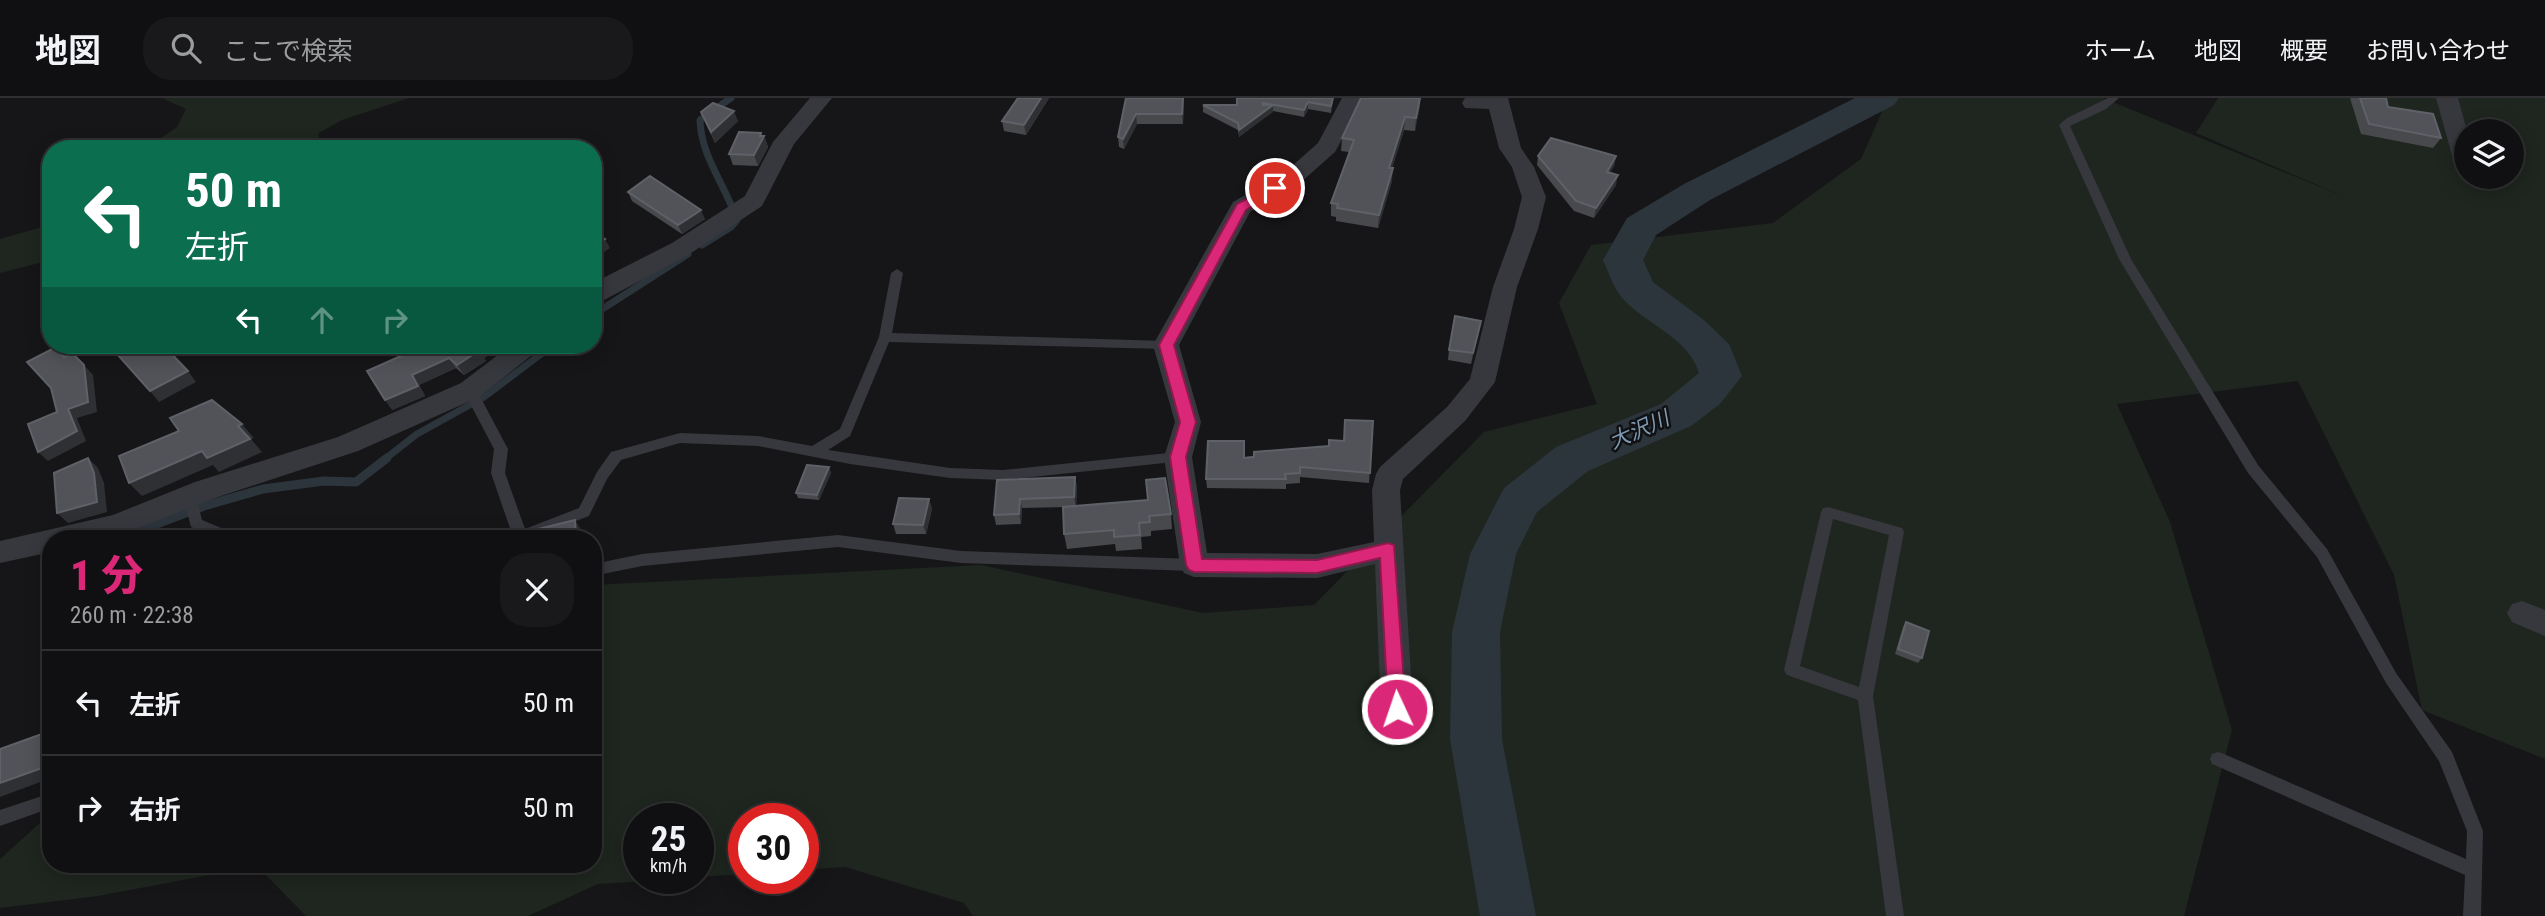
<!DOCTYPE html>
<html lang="ja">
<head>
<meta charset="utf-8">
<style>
	body { margin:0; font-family:"Roboto Condensed","Noto Sans JP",sans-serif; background:#19191b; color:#f1f3f6; height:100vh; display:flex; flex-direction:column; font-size:26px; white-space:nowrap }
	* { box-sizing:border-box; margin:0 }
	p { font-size:23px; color:#9c9d9f }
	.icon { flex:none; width:38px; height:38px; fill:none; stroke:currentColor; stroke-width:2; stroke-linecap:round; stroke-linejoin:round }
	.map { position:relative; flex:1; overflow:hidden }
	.sheet { position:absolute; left:42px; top:432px; width:560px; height:343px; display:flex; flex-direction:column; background:#101012; border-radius:28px; box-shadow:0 4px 18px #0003,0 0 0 2px #303032 }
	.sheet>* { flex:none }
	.guide { position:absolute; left:42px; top:42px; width:560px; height:214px; border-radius:28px; box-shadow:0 4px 18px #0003,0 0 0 2px #303032; background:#0b6e4f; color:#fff; overflow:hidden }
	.fabs { position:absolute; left:2454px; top:21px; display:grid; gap:14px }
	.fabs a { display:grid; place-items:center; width:70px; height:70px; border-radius:50%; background:#101012; box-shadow:0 4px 18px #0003,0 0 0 2px #303032; font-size:35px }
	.speed { position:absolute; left:623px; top:705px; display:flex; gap:14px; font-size:35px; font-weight:700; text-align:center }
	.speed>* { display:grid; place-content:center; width:91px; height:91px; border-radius:50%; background:#101012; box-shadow:0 4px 18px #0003,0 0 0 2px #303032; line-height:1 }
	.speed small { font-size:18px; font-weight:400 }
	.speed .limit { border:10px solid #d22; background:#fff; color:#111 }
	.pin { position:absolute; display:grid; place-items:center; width:60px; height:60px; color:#fff; margin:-30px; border:4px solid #fff; border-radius:50%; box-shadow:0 2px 7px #0007 }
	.me { position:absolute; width:77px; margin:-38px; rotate:357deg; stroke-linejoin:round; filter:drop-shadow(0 0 5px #0008) }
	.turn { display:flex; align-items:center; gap:24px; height:147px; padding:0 28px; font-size:32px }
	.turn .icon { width:91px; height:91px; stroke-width:2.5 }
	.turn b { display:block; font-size:49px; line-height:60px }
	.lanes { display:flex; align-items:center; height:66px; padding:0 28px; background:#0003; justify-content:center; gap:35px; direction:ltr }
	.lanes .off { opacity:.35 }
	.round { display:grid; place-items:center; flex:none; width:74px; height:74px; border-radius:28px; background:#19191b }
	.overview { display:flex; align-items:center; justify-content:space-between; height:119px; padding:0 28px }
	h1 { font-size:42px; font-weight:800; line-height:52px; color:#db2777 }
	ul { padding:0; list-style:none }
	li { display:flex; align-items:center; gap:21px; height:105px; padding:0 28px; border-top:2px solid #303032 }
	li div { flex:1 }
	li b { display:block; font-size:26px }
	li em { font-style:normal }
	header { display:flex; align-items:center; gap:42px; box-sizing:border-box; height:98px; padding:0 35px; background:#101012; border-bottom:2px solid #303032 }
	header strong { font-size:33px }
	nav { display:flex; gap:38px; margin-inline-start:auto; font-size:24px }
	.search { width:490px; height:63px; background:#19191b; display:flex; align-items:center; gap:18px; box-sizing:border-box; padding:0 24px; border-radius:28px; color:#9c9d9f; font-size:26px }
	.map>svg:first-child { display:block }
	.green { fill:#1e261f; fill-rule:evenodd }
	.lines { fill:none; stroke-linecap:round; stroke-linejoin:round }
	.stream-far1 { stroke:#2c353c; stroke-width:7 }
	.stream { stroke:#2c353c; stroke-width:9 }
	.river { fill:#2c353c; fill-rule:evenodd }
	.lane { fill:#37383d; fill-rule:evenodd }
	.street { fill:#37383d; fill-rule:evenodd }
	.wall { fill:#47494d }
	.shaded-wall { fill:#2f3033 }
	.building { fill:#525359; stroke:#5f6168; stroke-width:2 }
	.route { fill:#db2777; stroke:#8e194d; stroke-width:2 }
	.labels { text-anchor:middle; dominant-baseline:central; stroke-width:5; stroke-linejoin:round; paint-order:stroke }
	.water-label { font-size:21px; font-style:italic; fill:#7f9bb3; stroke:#111113 }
</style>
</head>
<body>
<header>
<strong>地図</strong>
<div class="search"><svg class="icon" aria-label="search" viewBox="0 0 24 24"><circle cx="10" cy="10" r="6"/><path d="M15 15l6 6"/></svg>ここで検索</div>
<nav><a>ホーム</a><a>地図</a><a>概要</a><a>お問い合わせ</a></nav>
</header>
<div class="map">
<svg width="2545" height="818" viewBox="0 0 2545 818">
	<rect width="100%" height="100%" fill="#161618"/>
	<!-- green -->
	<g class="green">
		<polygon points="162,0 409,0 342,22 319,35 318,51 145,51 177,29 186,11"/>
		<path d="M1888 0H2103L2350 101 2196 35 2218 0H2545V661L2422 612 2394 477 2298 283 2117 306 2170 424 2232 632 2184 818H973L964 805 845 769 803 772V721H744V776L698 779V721H639V780L681 781 598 786 528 818H306L257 768 98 798 0 810V761L51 715V766H593V487L981 467 1203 515 1314 507 1484 334 1597 306 1559 205 1591 147 1773 125 1861 61ZM2466 33H2511V79H2466Z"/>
		<polygon points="51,122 51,162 0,175 0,141 42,129"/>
	</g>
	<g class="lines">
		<!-- stream-far1 -->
		<g class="stream-far1">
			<path d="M702 147 731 129 737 122C726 88 701 59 700 22L731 0"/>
			<polyline points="593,217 688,156"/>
			<polyline points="385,361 417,336 484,299 553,247"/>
		</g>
		<!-- stream -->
		<polyline class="stream" points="117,441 204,408 263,391 324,383 356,384 387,360"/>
		<!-- river -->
		<path class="river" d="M1855 0H1899L1894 7 1710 102 1656 137 1643 162 1653 184 1704 222 1729 246 1742 278 1720 306 1691 328 1588 373 1537 414 1516 456 1500 534 1502 641 1536 818H1480L1450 641 1452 534 1470 456 1504 390 1556 349 1661 306 1699 275C1688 239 1647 227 1624 202 1614 192 1609 175 1603 162L1627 120 1684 86Z"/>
		<!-- lane -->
		<g class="lane">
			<polygon points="2108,0 2119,0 2106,11 2070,28 2131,161 2258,367 2327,451 2396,575 2452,654 2483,733 2481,818 2463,818 2465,777 2212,666 2210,661 2212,656 2218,654 2224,656 2466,761 2467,733 2439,663 2386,585 2317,459 2248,375 2119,161 2059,27 2067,20"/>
			<polygon points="897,171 903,175 892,235 1166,243 1172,247 1166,251 889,244 850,338 828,352 950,370 1003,372 1178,354 1185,359 1183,363 1003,382 950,380 850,366 758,348 680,345 621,362 607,381 589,418 529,441 507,441 512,436 491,375 494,351 463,292 465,289 475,289 508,351 505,375 525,431 579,410 597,374 611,354 680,335 758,338 812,348 840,331 879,239 891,175"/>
			<polygon points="190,393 195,394 202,422 238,437 240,441 219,441 191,429 183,398 185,394"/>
			<path d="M1828 409 1902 430 1904 434 1873 598 1904 818H1886L1858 602 1787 577 1784 572 1821 414 1823 410ZM1833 421 1889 437 1859 589 1800 568Z"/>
			<polygon points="838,437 961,453 1194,461 1199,463 1201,467 1199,471 1194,473 961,465 838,449 642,468 593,478 593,466 642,456"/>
			<polygon points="51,695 51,710 0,728 0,712"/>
		</g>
		<!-- street -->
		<g class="street">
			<polygon points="810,0 832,0 794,46 762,108 688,157 593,208 593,188 603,180 672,145 745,98 773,44"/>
			<polygon points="1342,0 1364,0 1335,54 1300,85 1250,114 1179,247 1201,324 1192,359 1207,455 1317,456 1374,444 1372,392 1376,376 1380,369 1447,309 1470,281 1493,189 1514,131 1522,99 1512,69 1499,50 1489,11 1465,10 1462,5 1465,0 1508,0 1521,50 1534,69 1546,99 1538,131 1517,189 1495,284 1465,323 1403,381 1400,392 1413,612 1408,622 1397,626 1386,622 1381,612 1375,466 1317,480 1194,479 1184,475 1180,467 1164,359 1175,324 1153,247 1233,104 1284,75 1318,45"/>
			<polygon points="2436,0 2458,0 2467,33 2466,75 2458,73 2455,68"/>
			<polygon points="511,247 541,247 537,253 479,299 358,353 215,400 117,438 105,441 51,441 51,454 0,465 0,443 113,417 195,384 338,339 461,285"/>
			<polygon points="2522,503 2545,512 2545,538 2512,524 2507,515 2512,506"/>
		</g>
	</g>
	<!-- wall -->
	<g class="wall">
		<polygon points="1049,0 1026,37 1004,33 1002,23"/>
		<polygon points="1126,0 1184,0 1183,26 1137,26 1124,51 1119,49 1118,39"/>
		<polygon points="1236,0 1333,0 1331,15 1308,11 1304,19 1273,13 1239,39 1238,32 1203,14 1203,7 1237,7"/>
		<polygon points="1420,0 1415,33 1404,32 1392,70 1392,83 1378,130 1336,123 1336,119 1331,118 1331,105 1349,54 1341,53 1342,40"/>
		<polygon points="2350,0 2386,0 2388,9 2441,40 2433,50 2361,36"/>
		<polygon points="701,14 738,23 715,45"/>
		<polygon points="761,35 762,38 764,38 768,49 758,68 733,67 729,56"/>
		<polygon points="1538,58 1616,58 1614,68 1610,74 1616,87 1594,120 1574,113 1537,67"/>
		<polygon points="628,94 705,121 682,136 632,103"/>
		<polygon points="1479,233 1471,266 1448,262 1449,252"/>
		<polygon points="431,247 505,247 484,260 486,263 464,277 456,270 419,287 425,298 392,312 414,257"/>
		<polygon points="1373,323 1369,385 1300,379 1300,385 1286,386 1286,391 1207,390 1206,381 1245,359 1329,348 1344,343"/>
		<polygon points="829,369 831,375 819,402 798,400 796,395"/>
		<polygon points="1075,379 1077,389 1076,408 1171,416 1172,431 1151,433 1151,438 1141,439 1142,451 1116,453 1115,446 1067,451 1064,436 1068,409 1022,410 1021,426 996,427 994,417 997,382"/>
		<polygon points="929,401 932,411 926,436 896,436 893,426"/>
		<polygon points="1906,524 1922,560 1918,565 1895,556 1903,529"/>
	</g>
	<!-- shaded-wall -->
	<g class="shaded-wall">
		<polygon points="1041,0 1049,0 1026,37 1024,27"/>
		<polygon points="1183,0 1184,3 1183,26 1182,16"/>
		<polygon points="1420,0 1420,9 1415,33 1416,20"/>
		<polygon points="1308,4 1308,11 1304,19 1304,12"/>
		<polygon points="1273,7 1273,14 1239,39 1239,32"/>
		<polygon points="734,13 738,23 715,45 711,34"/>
		<polygon points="1136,16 1137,26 1124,51 1123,41"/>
		<polygon points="1405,19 1404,32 1388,83 1389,70"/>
		<polygon points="761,35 763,40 764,38 768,49 758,68 754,57"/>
		<polygon points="1616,58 1614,68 1605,83 1607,74"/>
		<polygon points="1393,70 1392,83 1378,130 1379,117"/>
		<polygon points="1618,77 1616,87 1594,120 1596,110"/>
		<polygon points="701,112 705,121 682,136 678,127"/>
		<polygon points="605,141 610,150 593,161 593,149"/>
		<polygon points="1481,223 1479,233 1471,266 1473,255"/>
		<polygon points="168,247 179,247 184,253 173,259 165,249"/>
		<polygon points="482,247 505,247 484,260 486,263 464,277 457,267"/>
		<polygon points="449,260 456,270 419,287 425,298 392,312 385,302 412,277"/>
		<polygon points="84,267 93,277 97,314 77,320 86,343 48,363 38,354 68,311"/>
		<polygon points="188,273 196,284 159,304 150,293"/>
		<polygon points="242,326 254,340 251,341 262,354 219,374 213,367 142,398 129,385"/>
		<polygon points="88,360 98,370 104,385 107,414 68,425 57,415"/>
		<polygon points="829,369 831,375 819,402 817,397"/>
		<polygon points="1075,379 1077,389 1076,409 1074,399"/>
		<polygon points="929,401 932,411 926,436 923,427"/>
		<polygon points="1020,401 1022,410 1021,426 1019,416"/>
		<polygon points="575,422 581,432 582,441 576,441"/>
		<polygon points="42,636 51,643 51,680 0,699 0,685"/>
	</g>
	<!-- building -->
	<g class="building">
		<polygon points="1018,0 1041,0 1024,27 1002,23"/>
		<polygon points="1126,0 1183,0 1182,16 1136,16 1123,41 1118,39"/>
		<polygon points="1237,0 1333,0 1331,8 1308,4 1304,12 1263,5 1263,7 1273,7 1239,32 1238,25 1203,7 1237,7"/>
		<polygon points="1361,0 1420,0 1416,20 1405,19 1389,70 1393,70 1379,117 1337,110 1338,106 1331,105 1354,42 1342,40"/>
		<polygon points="2360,0 2386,0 2388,9 2433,16 2441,40 2369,26"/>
		<polygon points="713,5 734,13 711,34 701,14"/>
		<polygon points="739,34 761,35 760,38 764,38 754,57 729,56"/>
		<polygon points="1551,40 1616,58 1607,74 1618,77 1596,110 1576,103 1538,58"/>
		<polygon points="650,78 701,112 678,127 628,94"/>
		<polygon points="593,134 605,141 593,149"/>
		<polygon points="1455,218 1481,223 1473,255 1449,252"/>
		<polygon points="144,247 168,247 165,249 188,273 150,293 117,256"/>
		<polygon points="431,247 482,247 477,250 480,252 457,267 449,260 412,277 418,288 385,302 367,273 412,253 414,257"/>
		<polygon points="56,249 64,259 72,255 84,267 88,304 68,311 77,333 38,354 28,326 57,314 51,290 27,264"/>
		<polygon points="212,302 242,326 238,328 250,341 207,360 202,353 129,385 119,358 179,333 170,320"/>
		<polygon points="1345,322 1373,323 1370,375 1300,369 1300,375 1285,376 1286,381 1206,381 1208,343 1244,343 1244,360 1254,359 1254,354 1329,348 1329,342 1344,343"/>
		<polygon points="88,360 94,375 97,404 57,415 54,375"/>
		<polygon points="807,367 829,369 817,397 796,395"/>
		<polygon points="1075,379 1074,399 1020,401 1019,416 994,417 997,382"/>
		<polygon points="1165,380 1171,416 1149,418 1150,424 1139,425 1140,437 1114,439 1114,432 1064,436 1063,409 1148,402 1146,382"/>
		<polygon points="899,400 929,401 923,427 893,426"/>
		<polygon points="575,422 576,441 534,441 534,432"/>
		<polygon points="1906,524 1929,533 1922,560 1898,551"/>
		<polygon points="42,636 42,670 0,685 0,651"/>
	</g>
	<!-- route -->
	<polygon class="route" points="1275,86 1280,87 1280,93 1246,112 1174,247 1196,324 1186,359 1202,461 1317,462 1388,445 1394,447 1406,611 1404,617 1397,619 1391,617 1388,611 1380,460 1317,475 1194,474 1189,472 1186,467 1170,359 1180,324 1159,247 1237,106"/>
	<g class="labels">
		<!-- water labels -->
		<g class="water-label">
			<text transform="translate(1639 332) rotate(-24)">大沢川</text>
		</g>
	</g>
</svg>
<div class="fabs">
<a><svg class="icon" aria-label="layers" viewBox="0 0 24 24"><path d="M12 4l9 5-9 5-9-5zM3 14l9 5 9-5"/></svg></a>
</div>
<div class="speed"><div>25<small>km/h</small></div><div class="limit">30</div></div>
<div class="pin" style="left:1275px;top:90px;background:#d93025"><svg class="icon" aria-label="arrive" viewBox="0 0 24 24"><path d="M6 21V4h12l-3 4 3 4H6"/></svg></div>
<svg class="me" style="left:1397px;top:611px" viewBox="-20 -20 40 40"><circle r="17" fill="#db2777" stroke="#fff" stroke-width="3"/><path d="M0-11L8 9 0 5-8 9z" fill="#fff"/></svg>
<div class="guide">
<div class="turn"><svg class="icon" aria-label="left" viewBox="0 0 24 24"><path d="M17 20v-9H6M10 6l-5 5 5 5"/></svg><div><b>50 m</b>左折</div></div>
<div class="lanes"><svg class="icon" aria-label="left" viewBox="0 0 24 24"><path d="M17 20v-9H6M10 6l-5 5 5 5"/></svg><svg class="icon off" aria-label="ahead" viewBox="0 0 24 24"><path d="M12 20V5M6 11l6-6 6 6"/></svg><svg class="icon off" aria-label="right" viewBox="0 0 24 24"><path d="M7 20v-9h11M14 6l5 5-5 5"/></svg></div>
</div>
<section class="sheet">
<div class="overview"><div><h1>1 分</h1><p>260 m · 22:38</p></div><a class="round"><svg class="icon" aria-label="close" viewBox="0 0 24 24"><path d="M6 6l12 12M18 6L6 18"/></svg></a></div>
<ul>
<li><svg class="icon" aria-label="left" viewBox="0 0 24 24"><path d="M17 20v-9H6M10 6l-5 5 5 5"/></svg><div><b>左折</b></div><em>50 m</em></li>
<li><svg class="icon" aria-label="right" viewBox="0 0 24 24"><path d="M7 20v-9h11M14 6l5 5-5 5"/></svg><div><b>右折</b></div><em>50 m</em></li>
</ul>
</section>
</div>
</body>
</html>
